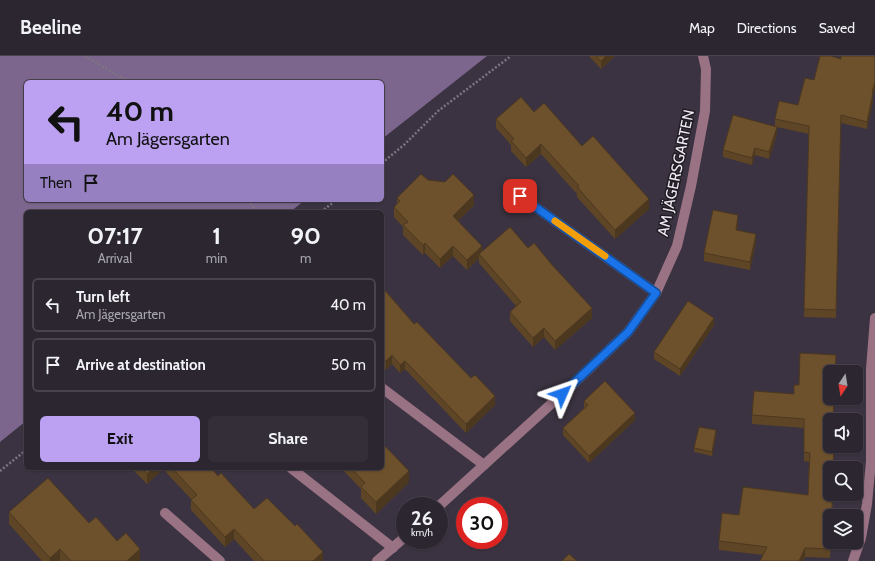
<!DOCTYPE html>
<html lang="en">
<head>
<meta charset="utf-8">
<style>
	body { margin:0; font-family:Cabin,sans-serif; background:#342e39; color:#f1f3f6; height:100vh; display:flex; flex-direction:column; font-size:15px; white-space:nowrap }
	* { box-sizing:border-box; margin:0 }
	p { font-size:13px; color:#a6a5ab }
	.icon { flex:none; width:22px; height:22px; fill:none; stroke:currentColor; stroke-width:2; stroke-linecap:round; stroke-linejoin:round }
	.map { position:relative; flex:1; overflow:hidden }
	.side { position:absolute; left:24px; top:154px; width:360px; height:260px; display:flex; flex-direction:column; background:#2c2631; border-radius:6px; box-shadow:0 1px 3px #0004,0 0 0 1px #48434d }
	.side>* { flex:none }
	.hud { position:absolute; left:24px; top:24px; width:360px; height:122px; border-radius:6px; box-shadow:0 1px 3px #0004,0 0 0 1px #48434d; background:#bca0f2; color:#111; overflow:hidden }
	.needle { width:26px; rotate:192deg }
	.tools { position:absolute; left:823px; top:309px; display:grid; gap:8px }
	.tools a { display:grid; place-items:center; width:40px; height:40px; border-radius:6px; background:#2c2631; box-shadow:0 1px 3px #0004,0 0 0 1px #48434d; font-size:20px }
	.speed { position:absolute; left:396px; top:441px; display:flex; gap:8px; font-size:20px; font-weight:700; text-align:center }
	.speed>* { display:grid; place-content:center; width:52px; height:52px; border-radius:50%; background:#2c2631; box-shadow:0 1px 3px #0004,0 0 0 1px #48434d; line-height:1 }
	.speed small { font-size:10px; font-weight:400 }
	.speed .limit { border:6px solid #d22; background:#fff; color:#111 }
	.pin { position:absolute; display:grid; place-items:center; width:34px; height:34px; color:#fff; margin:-17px; border-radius:8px; box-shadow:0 2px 6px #0006 }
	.me { position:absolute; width:44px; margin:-22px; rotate:47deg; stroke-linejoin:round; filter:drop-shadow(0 0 3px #0008) }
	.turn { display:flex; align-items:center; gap:14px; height:84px; padding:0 16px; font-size:18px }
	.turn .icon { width:52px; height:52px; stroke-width:2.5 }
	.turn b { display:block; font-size:28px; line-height:34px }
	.then { display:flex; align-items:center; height:38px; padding:0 16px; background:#0003; gap:8px; font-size:15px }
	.eta { display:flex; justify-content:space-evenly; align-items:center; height:68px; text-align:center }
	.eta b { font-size:24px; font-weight:700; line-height:28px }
	.button { display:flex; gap:8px; margin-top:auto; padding:8px 16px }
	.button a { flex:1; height:46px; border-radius:6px; background:#bca0f2; color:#111; font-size:16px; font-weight:700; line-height:46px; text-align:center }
	.button a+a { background:#342e39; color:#f1f3f6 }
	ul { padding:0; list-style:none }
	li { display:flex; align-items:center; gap:12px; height:54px; margin:0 8px 6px; padding:0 8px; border:2px solid #48434d; border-radius:6px }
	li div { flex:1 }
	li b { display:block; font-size:15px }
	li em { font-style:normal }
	header { display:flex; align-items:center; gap:24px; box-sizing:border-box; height:56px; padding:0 20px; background:#2c2631; border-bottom:1px solid #48434d }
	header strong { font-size:19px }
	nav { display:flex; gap:22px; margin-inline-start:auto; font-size:14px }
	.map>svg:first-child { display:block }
	.forest { fill:#7c668d }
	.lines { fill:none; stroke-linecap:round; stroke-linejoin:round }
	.path { stroke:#7c7582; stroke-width:2.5; stroke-dasharray:2 2; stroke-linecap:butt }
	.minor { stroke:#997284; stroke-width:10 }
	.wall { fill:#5e4526 }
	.shaded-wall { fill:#4c381f }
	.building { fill:#6d502c; stroke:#4c381f }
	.route-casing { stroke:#114b97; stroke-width:10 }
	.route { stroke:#1a73e8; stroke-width:7 }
	.slow { stroke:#f59e0b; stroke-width:7 }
	.labels { text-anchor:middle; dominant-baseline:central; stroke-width:3; stroke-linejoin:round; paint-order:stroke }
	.street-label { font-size:15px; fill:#efeaf3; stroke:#201c23 }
</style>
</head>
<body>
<header>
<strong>Beeline</strong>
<nav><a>Map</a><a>Directions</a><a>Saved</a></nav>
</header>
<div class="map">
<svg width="875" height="505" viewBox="0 0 875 505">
	<rect width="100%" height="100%" fill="#3b3341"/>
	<!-- forest -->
	<polygon class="forest" points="0,0 487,0 382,83 382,26 26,26 26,144 305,144 290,156 26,156 26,365 0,386"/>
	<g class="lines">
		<!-- path -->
		<g class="path">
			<polyline points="85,0 129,26"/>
			<polyline points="382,107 405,88 438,55 511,0"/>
			<polyline points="248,144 258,156"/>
			<polyline points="321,156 336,144"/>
			<polyline points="0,415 26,394"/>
		</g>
		<!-- minor -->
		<g class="minor">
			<polyline points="520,140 656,237"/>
			<polyline points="382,332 484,409"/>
			<polyline points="291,412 393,492"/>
			<polyline points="439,450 573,328 628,276 656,237 677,190 691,130 705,55 706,13 703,0"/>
			<polyline points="165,457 220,505"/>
			<polyline points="377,505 405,481"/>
			<polyline points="853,505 861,482 867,448 871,405 871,313 875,262"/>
		</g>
	</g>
	<!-- wall -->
	<g class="wall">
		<polygon points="589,0 615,0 601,13"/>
		<polygon points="875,0 875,33 873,39 873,45 867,73 841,67 836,262 804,261 809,78 777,71 777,78 769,103 755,99 752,109 723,101 723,94 775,70 775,63 798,49 814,24 841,3"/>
		<polygon points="534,56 582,90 649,153 615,183 577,141 577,138 541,98 526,111 511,95 511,89 496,72 496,63"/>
		<polygon points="428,124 474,149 458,165 482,196 528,192 592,262 555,294 544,281 533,291 510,265 510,256 516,250 479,207 479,202 467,214 453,200 440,212 425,197 423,199 403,179 403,171 394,161 394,151 397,148 397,142"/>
		<polygon points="738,167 737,174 756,186 750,214 704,205 704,197"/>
		<polygon points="382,231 414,268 495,349 466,377 405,313 400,317 392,308 386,314 382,309"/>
		<polygon points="714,269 680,320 654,303 654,296"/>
		<polygon points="830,342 834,342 830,438 833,438 830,502 805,501 803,505 760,505 763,499 719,494 719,485 739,459 808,439 809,406 804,405 804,372 752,368 752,359"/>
		<polygon points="584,345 635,364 589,407 563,379 563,372 584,352"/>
		<polygon points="716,379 712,400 694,396 694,392"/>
		<polygon points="131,412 211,412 218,420 254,453 323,505 254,505 234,483 225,491 191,454 191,444 192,444 163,413 147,428"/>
		<polygon points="342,412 382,412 409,426 376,458 361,442 361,433 342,413"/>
		<polygon points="9,456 89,467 117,485 140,504 139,505 61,505 60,504 59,505 42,505 9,468"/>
	</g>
	<!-- shaded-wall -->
	<g class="shaded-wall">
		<polygon points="606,0 615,0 601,13 601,5"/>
		<polygon points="875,25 875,33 873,39 873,45 867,73 867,66 872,37"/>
		<polygon points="777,71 777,78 769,103 769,96"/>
		<polygon points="541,88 541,98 526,111 526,102"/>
		<polygon points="755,92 755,99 752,109 752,102"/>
		<polygon points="474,139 474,149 453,170 453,160"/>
		<polygon points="649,143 649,153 615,183 615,174"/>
		<polygon points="738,159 738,167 736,182 736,174"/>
		<polygon points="756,178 756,186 750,214 750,206"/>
		<polygon points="425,187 425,197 423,199 423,189"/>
		<polygon points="453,190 453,200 440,212 440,203"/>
		<polygon points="482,190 482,200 479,198 479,202 467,214 467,204"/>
		<polygon points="592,252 592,262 555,294 555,285"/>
		<polygon points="714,262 714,269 680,320 680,313"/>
		<polygon points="544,272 544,281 533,291 533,282"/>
		<polygon points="392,299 392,308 386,314 386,305"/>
		<polygon points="405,305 405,313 400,317 400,309"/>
		<polygon points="495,340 495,349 466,377 466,368"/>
		<polygon points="635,357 635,364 589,407 589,400"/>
		<polygon points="716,374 716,379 712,400 712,396"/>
		<polygon points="154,412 163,412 163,413 147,428 147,418"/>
		<polygon points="409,415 409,426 376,458 376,446"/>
		<polygon points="234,473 234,483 225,491 225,481"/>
		<polygon points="805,492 805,501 803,505 799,505"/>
		<polygon points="60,493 60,504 59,505 50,505 50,502"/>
		<polygon points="140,493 140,504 139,505 127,505"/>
		<polygon points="323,496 323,505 313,505"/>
	</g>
	<!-- building -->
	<g class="building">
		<polygon points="596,0 606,0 601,5"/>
		<polygon points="820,0 831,0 841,3 841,0 875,0 875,25 872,37 873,37 867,66 841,59 836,254 804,253 809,70 775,63 779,45 798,49 805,22 814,24"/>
		<polygon points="521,41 534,56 544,47 582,90 593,80 649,143 615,174 577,131 579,130 541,88 526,102 511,85 514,83 496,63"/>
		<polygon points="733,59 777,71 769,96 755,92 752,102 723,94"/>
		<polygon points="421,118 428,124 445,126 453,118 474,139 453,160 482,190 467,204 453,190 440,203 425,187 423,189 403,169 408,166 394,151 400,145 397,142"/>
		<polygon points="713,154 738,159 736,174 756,178 750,206 704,197"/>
		<polygon points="510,171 528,192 534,187 553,210 592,252 555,285 544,272 533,282 510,256 521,246 479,198"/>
		<polygon points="382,231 414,268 417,266 471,322 475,319 495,340 466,368 405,305 400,309 392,299 386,305 382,301"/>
		<polygon points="688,245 714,262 680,313 654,296"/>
		<polygon points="800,297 836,299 835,316 830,316 830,342 834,342 833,364 834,364 830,364 830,390 834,390 833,412 830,412 830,438 832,438 832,460 830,460 830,493 805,492 799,505 760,505 767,491 719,485 722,457 739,459 743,431 808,439 810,397 804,396 804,363 752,359 754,335 794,338 794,329 799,329"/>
		<polygon points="605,325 635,357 589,400 563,372 588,349 584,345"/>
		<polygon points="699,371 716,374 712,396 694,392"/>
		<polygon points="382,387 409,415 376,446 361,431 365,427 351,412 382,412"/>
		<polygon points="141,412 154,412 147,418"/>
		<polygon points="172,412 211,412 218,420 221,417 254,453 267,442 295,470 297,468 323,496 313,505 264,505 234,473 225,481 191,444 197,439"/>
		<polygon points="48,422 89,467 96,461 117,485 126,477 140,493 127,505 71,505 60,493 50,502 9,456"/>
		<polygon points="569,498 577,505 562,505"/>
	</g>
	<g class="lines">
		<defs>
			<polyline id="route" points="520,140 656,237 628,276 562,338"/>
		</defs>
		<!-- route casing -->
		<use href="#route" class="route-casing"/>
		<!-- route -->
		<use href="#route" class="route"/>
		<!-- slow -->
		<polyline class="slow" points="555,165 605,200"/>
	</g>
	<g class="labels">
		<!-- street labels -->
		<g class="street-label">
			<text transform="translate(676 117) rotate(-78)">AM JÄGERSGARTEN</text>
		</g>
	</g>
</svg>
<div class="tools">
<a><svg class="needle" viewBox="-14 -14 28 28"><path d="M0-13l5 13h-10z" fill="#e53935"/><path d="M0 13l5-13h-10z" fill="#a6a5ab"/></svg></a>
<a><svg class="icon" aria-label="sound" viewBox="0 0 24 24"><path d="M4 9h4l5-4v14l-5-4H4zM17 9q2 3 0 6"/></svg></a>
<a><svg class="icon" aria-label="search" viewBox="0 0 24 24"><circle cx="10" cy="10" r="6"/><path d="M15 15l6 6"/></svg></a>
<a><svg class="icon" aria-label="layers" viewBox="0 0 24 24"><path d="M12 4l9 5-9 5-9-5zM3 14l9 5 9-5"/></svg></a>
</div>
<div class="speed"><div>26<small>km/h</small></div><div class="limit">30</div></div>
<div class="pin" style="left:520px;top:140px;background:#d93025"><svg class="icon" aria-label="arrive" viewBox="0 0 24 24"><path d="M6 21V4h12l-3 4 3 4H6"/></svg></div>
<svg class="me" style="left:562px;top:338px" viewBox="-20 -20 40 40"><path d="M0-17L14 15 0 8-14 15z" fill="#1a73e8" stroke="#fff" stroke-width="4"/></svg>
<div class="hud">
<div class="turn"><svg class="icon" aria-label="left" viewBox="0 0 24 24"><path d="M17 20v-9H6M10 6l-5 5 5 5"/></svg><div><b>40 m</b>Am Jägersgarten</div></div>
<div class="then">Then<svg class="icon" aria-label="arrive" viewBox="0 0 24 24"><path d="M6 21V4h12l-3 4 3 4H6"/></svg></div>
</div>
<section class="side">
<div class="eta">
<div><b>07:17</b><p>Arrival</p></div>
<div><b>1</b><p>min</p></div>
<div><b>90</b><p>m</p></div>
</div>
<ul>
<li><svg class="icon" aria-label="left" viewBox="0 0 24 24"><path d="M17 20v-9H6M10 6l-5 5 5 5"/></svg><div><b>Turn left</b><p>Am Jägersgarten</p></div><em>40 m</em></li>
<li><svg class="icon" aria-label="arrive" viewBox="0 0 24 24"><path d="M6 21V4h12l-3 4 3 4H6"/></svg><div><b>Arrive at destination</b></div><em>50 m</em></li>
</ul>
<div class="button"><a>Exit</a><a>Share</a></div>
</section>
</div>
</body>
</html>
